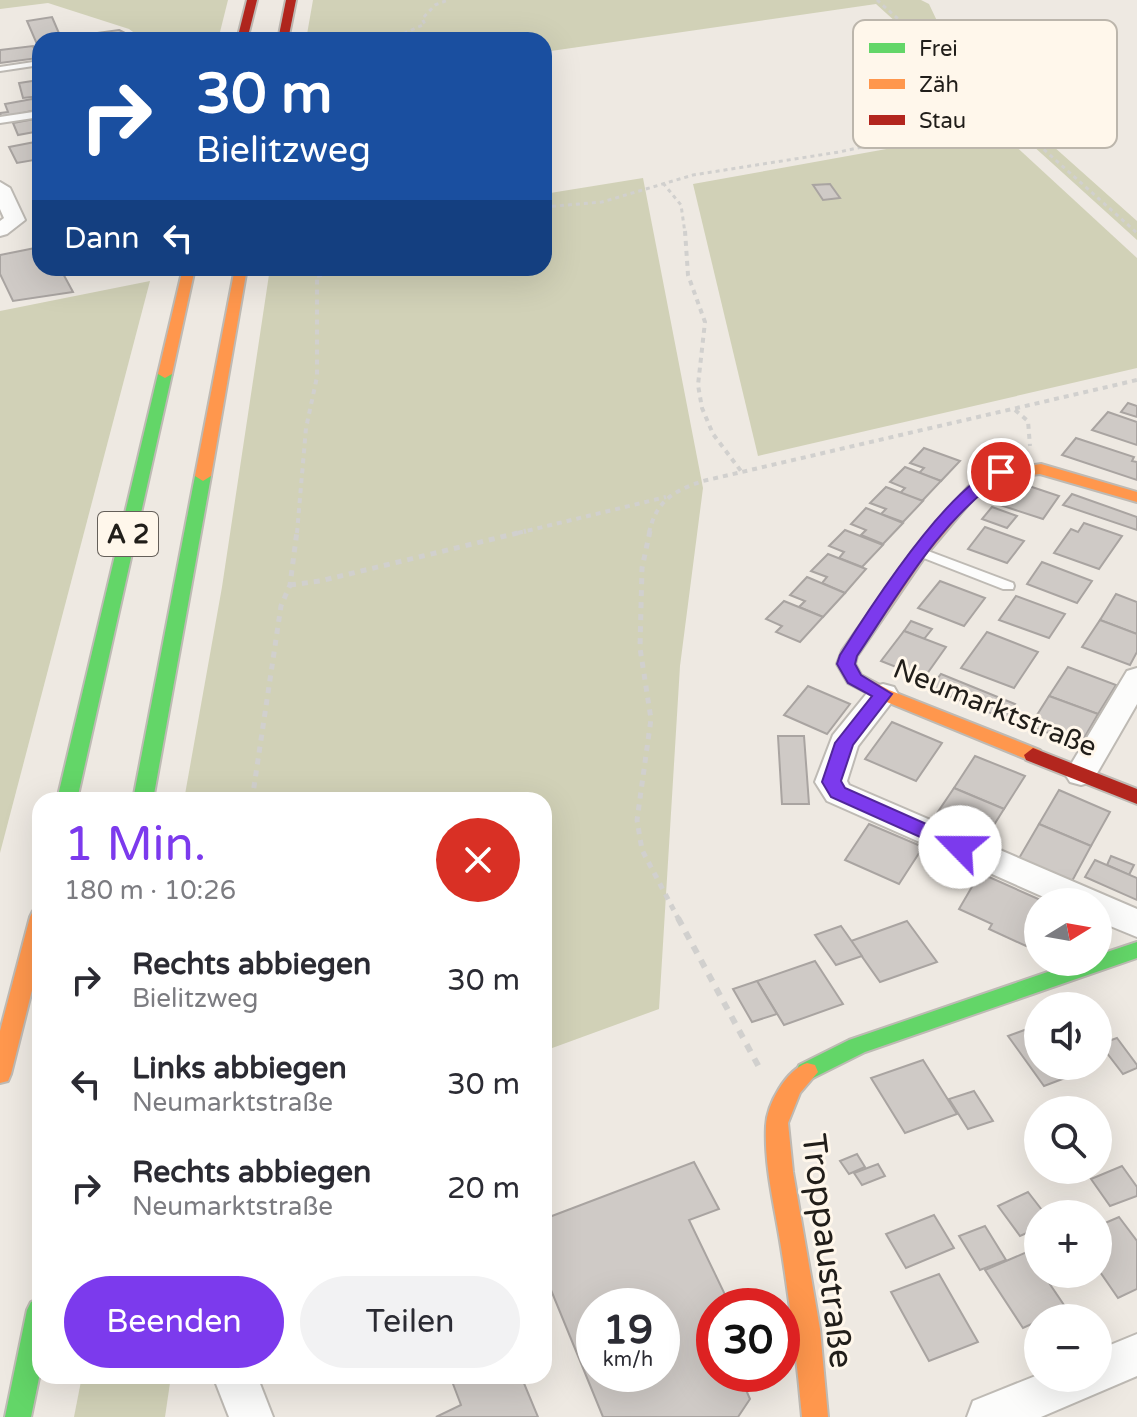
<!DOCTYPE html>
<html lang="de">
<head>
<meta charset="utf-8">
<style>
	body { margin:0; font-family:"Varela Round",sans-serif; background:#f2f2f3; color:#2b2b33; height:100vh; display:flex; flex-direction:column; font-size:30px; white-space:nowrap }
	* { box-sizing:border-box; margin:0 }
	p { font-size:26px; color:#7c7c81 }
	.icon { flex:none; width:44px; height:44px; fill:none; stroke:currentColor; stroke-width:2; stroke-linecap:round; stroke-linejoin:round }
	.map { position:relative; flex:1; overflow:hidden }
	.drawer { position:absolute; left:32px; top:792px; width:520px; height:592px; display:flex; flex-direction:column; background:#fff; border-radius:24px; box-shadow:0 8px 32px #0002 }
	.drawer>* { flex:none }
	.banner { position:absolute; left:32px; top:32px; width:520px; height:244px; border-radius:24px; box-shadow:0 8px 32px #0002; background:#1a4fa0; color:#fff; overflow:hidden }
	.needle { width:52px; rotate:79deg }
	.buttons { position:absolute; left:1024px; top:888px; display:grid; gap:16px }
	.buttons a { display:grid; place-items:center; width:88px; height:88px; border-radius:50%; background:#fff; box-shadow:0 8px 32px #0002; font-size:40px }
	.speed { position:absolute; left:576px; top:1288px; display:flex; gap:16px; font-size:40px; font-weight:700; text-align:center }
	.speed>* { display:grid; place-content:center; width:104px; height:104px; border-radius:50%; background:#fff; box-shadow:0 8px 32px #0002; line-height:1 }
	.speed small { font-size:20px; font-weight:400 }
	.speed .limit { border:12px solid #d22; background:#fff; color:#111 }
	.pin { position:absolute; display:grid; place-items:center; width:68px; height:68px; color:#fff; margin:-34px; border:4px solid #fff; border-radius:50%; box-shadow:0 2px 8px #0007 }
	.me { position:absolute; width:88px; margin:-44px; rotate:293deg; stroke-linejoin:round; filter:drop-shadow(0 0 6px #0008) }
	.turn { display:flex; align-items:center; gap:28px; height:168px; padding:0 32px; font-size:36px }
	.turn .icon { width:104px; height:104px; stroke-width:2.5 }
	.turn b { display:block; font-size:56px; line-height:68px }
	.then { display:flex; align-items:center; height:76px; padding:0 32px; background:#0003; gap:16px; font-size:30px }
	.round { display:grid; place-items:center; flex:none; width:84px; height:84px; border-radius:42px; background:#f2f2f3 }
	.summary { display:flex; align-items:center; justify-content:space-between; height:136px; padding:0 32px }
	h1 { font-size:48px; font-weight:600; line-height:60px; color:#7c3aed }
	.button { display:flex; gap:16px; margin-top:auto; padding:16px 32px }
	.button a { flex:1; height:92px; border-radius:48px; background:#7c3aed; color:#fff; font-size:32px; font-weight:600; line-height:92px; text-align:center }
	.button a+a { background:#f2f2f3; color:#2b2b33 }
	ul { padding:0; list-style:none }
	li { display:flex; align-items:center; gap:24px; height:104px; padding:0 32px }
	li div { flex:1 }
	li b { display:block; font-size:30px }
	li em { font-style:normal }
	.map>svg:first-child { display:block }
	.green { fill:#d1d1b7 }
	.building { fill:#cfcac6; stroke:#a9a4a1; stroke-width:2; fill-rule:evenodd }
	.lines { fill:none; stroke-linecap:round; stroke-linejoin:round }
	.lane-casing { stroke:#bebab4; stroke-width:4 }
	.street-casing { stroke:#bebab4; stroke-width:4 }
	.fast-casing { stroke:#bebab4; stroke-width:4 }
	.slow-casing { stroke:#bebab4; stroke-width:4 }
	.jam-casing { stroke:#bebab4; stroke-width:4 }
	.path-far3 { stroke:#d1d0ce; stroke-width:3; stroke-dasharray:4 4; stroke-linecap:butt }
	.path-far2 { stroke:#d1d0ce; stroke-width:4; stroke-dasharray:5 5; stroke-linecap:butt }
	.path-far1 { stroke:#d1d0ce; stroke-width:5; stroke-dasharray:6 6; stroke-linecap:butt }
	.path { stroke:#d1d0ce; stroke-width:6; stroke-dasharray:8 8; stroke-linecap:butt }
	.lane { fill:#fcfcfb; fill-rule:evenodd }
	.street { fill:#fcfcfb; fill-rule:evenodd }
	.fast { fill:#63d668; fill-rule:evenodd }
	.slow { fill:#ff974d; fill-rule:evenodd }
	.jam { fill:#b3261e; fill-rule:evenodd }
	.route { fill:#7c3aed; stroke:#51269a; stroke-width:2 }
	.labels { text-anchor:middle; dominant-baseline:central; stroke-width:6; stroke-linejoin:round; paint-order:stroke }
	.shield { fill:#fff7eb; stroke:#645f59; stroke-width:2 }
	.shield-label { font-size:26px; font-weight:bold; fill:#211e1a }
	.street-label { font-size:28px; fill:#211e1a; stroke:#fff7eb }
	.near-street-label { font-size:34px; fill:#211e1a; stroke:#fff7eb }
	.key { fill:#fff7eb; stroke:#bcb6ac; stroke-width:2 }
	.key-label { font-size:22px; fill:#211e1a }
</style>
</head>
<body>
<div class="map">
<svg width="1137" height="1417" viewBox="0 0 1137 1417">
	<rect width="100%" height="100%" fill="#eee9e2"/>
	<!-- green -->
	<g class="green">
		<polygon points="0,0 228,0 218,40 144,40 129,29 48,3 0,9"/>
		<polygon points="313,0 921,0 929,4 938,23 931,37 1137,221 1137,240 876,4 544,52 544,40 306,40"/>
		<polygon points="997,129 1137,258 1137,368 758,456 693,184"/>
		<polygon points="643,178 703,488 680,666 659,1009 544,1051 544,800 184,800 222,587 270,268 544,268 544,194"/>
		<polygon points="150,281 0,853 0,311"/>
		<polygon points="82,1376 171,1376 165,1417 74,1417"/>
	</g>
	<!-- building -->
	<g class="building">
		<polygon points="52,17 61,38 36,42 27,21"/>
		<polygon points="119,30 129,35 109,40 84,40 82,35"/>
		<polygon points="33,46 38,58 0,63 0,50"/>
		<polygon points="39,80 40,96 23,98 19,83"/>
		<polygon points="32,99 40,100 40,109 2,118 0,113 8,112 5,104"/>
		<polygon points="40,118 40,131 18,135 13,123"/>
		<polygon points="40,141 40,159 17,163 9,147"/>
		<polygon points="830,184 840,198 823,200 813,185"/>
		<polygon points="40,247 40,268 60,268 73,292 13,301 0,274 0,255"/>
		<polygon points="1128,403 1137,406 1137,417 1121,412"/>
		<polygon points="1108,412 1137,422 1137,445 1092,430"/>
		<polygon points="1076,438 1134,457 1132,461 1137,462 1137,480 1062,455"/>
		<polygon points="924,448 960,461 941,481 919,473 924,468 910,463"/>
		<polygon points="905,467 941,481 922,501 900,493 905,488 890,482"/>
		<polygon points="1017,482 1059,496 1043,519 1000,505"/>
		<polygon points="886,487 923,501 903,522 881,514 886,509 870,503"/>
		<polygon points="1072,494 1137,517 1137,530 1063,505"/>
		<polygon points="992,507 1017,516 1007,528 982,519"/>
		<polygon points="866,508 903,523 883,544 861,535 866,530 851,524"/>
		<polygon points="1084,523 1122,536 1099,569 1054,553 1071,529 1078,532"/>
		<polygon points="985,527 1024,541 1007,563 968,549"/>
		<polygon points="845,530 883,545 862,567 839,558 844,552 829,546"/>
		<polygon points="828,554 866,569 845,593 822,583 827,577 811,571"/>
		<polygon points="1042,562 1092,581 1077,603 1027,584"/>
		<polygon points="807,577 845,593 823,617 799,607 805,601 790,595"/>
		<polygon points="940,581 985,598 964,626 918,608"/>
		<polygon points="1116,594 1137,602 1137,634 1100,620"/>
		<polygon points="1016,596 1065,614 1049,638 999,620"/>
		<polygon points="784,601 823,617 800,642 776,632 782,626 766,619"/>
		<polygon points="1100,620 1137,634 1137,652 1130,665 1082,647"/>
		<polygon points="911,621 932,629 924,639 904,631"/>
		<polygon points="904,631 946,647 924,678 881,661"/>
		<polygon points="987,632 1038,652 1014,688 961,668"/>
		<polygon points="1068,667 1116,685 1098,714 1049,696"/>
		<polygon points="941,674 1015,704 1005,719 930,688"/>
		<polygon points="808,686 850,704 827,734 784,715"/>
		<polygon points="1049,696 1098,714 1080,745 1030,726"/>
		<polygon points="892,722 942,743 916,781 865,759"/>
		<polygon points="778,736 804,736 809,804 782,804"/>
		<polygon points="975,756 1025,776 1004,809 954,788"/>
		<polygon points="954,788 1004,809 982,844 931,822"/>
		<polygon points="1059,790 1110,812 1091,846 1039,824"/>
		<polygon points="869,824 923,847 899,884 845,860"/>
		<polygon points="1039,824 1091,846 1071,883 1018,860"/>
		<polygon points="1111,856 1134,865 1129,875 1107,865"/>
		<polygon points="1095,860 1137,878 1137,900 1085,877"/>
		<polygon points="980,873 1045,902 1038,902 1038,924 1026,946 989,929 992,924 959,909"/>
		<polygon points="907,921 937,962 880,982 851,941"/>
		<polygon points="841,926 862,956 836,965 815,935"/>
		<polygon points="815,961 843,1004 784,1025 757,981"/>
		<polygon points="757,981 777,1014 752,1022 733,989"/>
		<polygon points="1038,1025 1038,1066 1097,1066 1044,1086 1008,1036"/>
		<polygon points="1117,1038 1137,1065 1137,1068 1123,1074 1100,1044"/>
		<polygon points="923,1060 957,1114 905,1133 871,1078"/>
		<polygon points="974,1091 993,1121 968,1129 949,1099"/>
		<polygon points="857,1154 865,1167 849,1174 840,1161"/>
		<path d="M694 1162 719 1209 689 1220 730 1305 714 1306V1374H739L750 1399 738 1417H603L544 1273V1219ZM594 1306H662V1374H594Z"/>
		<polygon points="878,1164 885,1176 862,1185 854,1173"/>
		<polygon points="1122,1166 1137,1187 1137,1196 1110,1206 1091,1179"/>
		<polygon points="1028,1192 1045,1214 1038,1214 1038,1228 1020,1236 998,1206"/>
		<polygon points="934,1215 954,1248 906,1268 886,1234"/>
		<polygon points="1119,1217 1137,1241 1137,1289 1118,1298 1098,1269 1098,1226"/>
		<polygon points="985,1226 1006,1260 980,1270 959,1236"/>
		<polygon points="1027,1252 1038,1267 1038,1274 1043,1274 1066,1308 1038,1318 1038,1321 1023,1328 985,1270"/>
		<polygon points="939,1274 978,1342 929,1361 891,1292"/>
		<polygon points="450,1376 521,1376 538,1417 436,1417 461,1405"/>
	</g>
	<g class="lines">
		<defs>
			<g id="lane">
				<polygon points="40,61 40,65 0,71 0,67"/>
				<polygon points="40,111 40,117 0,123 0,117"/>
				<polygon points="920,548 1013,583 1014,586 1013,589 1003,589 916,555 914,552 916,549"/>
			</g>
			<g id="street">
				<polygon points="0,182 10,188 25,220 7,234 0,236 0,221 4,218 0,209"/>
				<polygon points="1137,668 1137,704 1092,782 1081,785 1070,782 1065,774 1070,766 1127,671"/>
				<polygon points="883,684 894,687 898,694 858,746 847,781 849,785 1137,909 1137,937 1098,921 1098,902 1055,902 827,801 815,782 833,735 872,687"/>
				<polygon points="1137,1334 1137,1376 1041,1417 967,1417 973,1401 1038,1375 1038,1378 1098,1378 1098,1350"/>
				<polygon points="213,1376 257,1376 273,1417 229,1417"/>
			</g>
			<g id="fast">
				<polygon points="165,370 172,374 77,800 57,800 158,374"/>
				<polygon points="203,471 211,476 153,800 133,800 195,476"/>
				<polygon points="1137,942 1137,958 865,1052 807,1081 799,1079 796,1072 799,1065 849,1040 1077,962 1098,962 1098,955"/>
				<polygon points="40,1298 40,1373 31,1417 5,1417 27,1310 31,1302"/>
			</g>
			<g id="slow">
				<polygon points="183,268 195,268 172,374 165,378 158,374"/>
				<polygon points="235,268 247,268 211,476 203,481 195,476"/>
				<polygon points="1041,464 1137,492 1137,502 1040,474 997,479 978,493 926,555 857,656 855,664 861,675 889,690 1040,750 1042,755 1033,762 877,698 848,683 837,664 842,651 914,549 968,487 988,472"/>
				<polygon points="40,909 40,958 11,1074 8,1081 0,1083 0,1031 30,917 33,911"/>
				<path d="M807 1063 815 1065 818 1072 800 1093 788 1123 793 1172 820 1329 828 1417H802C797 1360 790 1304 781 1247 775 1208 764 1166 766 1126 767 1104 786 1070 807 1063Z"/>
			</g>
			<g id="jam">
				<polygon points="247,0 257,0 247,40 237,40"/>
				<polygon points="286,0 296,0 288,40 278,40"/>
				<polygon points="1033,748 1137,789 1137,804 1026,760 1024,755"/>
			</g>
		</defs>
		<!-- lane casing -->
		<use href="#lane" class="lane-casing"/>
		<!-- street casing -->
		<use href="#street" class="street-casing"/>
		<!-- fast casing -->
		<use href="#fast" class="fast-casing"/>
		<!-- slow casing -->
		<use href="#slow" class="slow-casing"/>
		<!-- jam casing -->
		<use href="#jam" class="jam-casing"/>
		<!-- path-far3 -->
		<g class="path-far3">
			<polyline points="877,0 1137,233"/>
			<polyline points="389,40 425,24 422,19 435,5 448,0"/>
			<polyline points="663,183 681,205 685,233"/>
			<polyline points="544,207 602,202 693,175 839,152 946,129 1012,121"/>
		</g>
		<!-- path-far2 -->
		<g class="path-far2">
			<polyline points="685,231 688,275 705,322 698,385 702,408 713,434 741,471"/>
			<polyline points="317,276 348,268"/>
			<polyline points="1015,410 1028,421 1030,446"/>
			<polyline points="297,533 306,428 317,377 317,276 314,268"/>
			<polyline points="518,533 666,497"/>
			<path d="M649 533C656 501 673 491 703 481L1137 380"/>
		</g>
		<!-- path-far1 -->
		<g class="path-far1">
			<polyline points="650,531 642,568 640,648 651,719 637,820 642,850 679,920"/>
			<polyline points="290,585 320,581 526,531"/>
			<polyline points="252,800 281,606 290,585 297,531"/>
		</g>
		<!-- path -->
		<polyline class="path" points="678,918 760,1069"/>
		<!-- lane -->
		<use href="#lane" class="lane"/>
		<!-- street -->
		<use href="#street" class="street"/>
		<!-- fast -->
		<use href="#fast" class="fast"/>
		<!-- slow -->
		<use href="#slow" class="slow"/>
		<!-- jam -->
		<use href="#jam" class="jam"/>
	</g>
	<!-- route -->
	<path class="route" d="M1001 467 1006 468V475C941 518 900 592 857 656L855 664 861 675 892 694 853 745 841 781 845 788 967 842 970 847 967 852 960 855 831 797 822 782 835 743 872 696 848 683 837 664 840 655C869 609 950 482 1001 467Z"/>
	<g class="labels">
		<!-- shield labels -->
		<rect class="shield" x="98" y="512" width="60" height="44" rx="6"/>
		<g class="shield-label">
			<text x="128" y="534">A 2</text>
		</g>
		<!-- street labels -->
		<g class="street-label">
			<text transform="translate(995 708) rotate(22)">Neumarktstraße</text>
		</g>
		<!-- near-street labels -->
		<g class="near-street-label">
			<text transform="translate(827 1251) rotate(83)">Troppaustraße</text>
		</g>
	</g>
	<!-- legend -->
	<rect x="853" y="20" width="264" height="128" rx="12" class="key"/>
	<rect x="869" y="43" width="36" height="10" fill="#63d668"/>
	<rect x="869" y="79" width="36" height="10" fill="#ff974d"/>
	<rect x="869" y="115" width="36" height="10" fill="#b3261e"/>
	<g class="key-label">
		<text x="919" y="56">Frei</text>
		<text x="919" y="92">Zäh</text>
		<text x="919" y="128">Stau</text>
	</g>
</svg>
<div class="buttons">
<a><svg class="needle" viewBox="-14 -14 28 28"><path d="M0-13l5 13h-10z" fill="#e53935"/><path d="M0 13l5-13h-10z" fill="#7c7c81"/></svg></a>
<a><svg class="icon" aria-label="sound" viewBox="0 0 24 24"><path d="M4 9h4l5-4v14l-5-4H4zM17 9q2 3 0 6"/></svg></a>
<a><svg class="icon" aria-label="search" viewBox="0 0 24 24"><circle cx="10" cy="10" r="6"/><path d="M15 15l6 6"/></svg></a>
<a>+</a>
<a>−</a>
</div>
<div class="speed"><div>19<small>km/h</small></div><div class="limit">30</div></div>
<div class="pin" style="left:1001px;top:472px;background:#d93025"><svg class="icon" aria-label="arrive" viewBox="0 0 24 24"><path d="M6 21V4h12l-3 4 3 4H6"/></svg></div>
<svg class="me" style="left:960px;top:847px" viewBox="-20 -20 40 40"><circle r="19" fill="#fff"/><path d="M0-13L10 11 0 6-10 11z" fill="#7c3aed"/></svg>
<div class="banner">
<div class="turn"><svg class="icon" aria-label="right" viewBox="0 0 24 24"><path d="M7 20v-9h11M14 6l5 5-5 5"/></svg><div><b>30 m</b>Bielitzweg</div></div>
<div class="then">Dann<svg class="icon" aria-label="left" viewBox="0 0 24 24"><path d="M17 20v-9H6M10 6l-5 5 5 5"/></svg></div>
</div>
<section class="drawer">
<div class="summary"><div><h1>1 Min.</h1><p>180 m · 10:26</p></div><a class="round" style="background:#d93025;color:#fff"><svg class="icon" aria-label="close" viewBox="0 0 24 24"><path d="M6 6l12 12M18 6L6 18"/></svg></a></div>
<ul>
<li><svg class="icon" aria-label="right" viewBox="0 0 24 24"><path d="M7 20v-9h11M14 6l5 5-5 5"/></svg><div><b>Rechts abbiegen</b><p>Bielitzweg</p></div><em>30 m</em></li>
<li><svg class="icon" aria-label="left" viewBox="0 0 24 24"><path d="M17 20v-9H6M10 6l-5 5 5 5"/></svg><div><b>Links abbiegen</b><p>Neumarktstraße</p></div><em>30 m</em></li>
<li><svg class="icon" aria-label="right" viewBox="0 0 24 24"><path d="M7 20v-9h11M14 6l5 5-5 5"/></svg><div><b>Rechts abbiegen</b><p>Neumarktstraße</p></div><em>20 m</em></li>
</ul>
<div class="button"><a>Beenden</a><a>Teilen</a></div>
</section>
</div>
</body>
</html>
